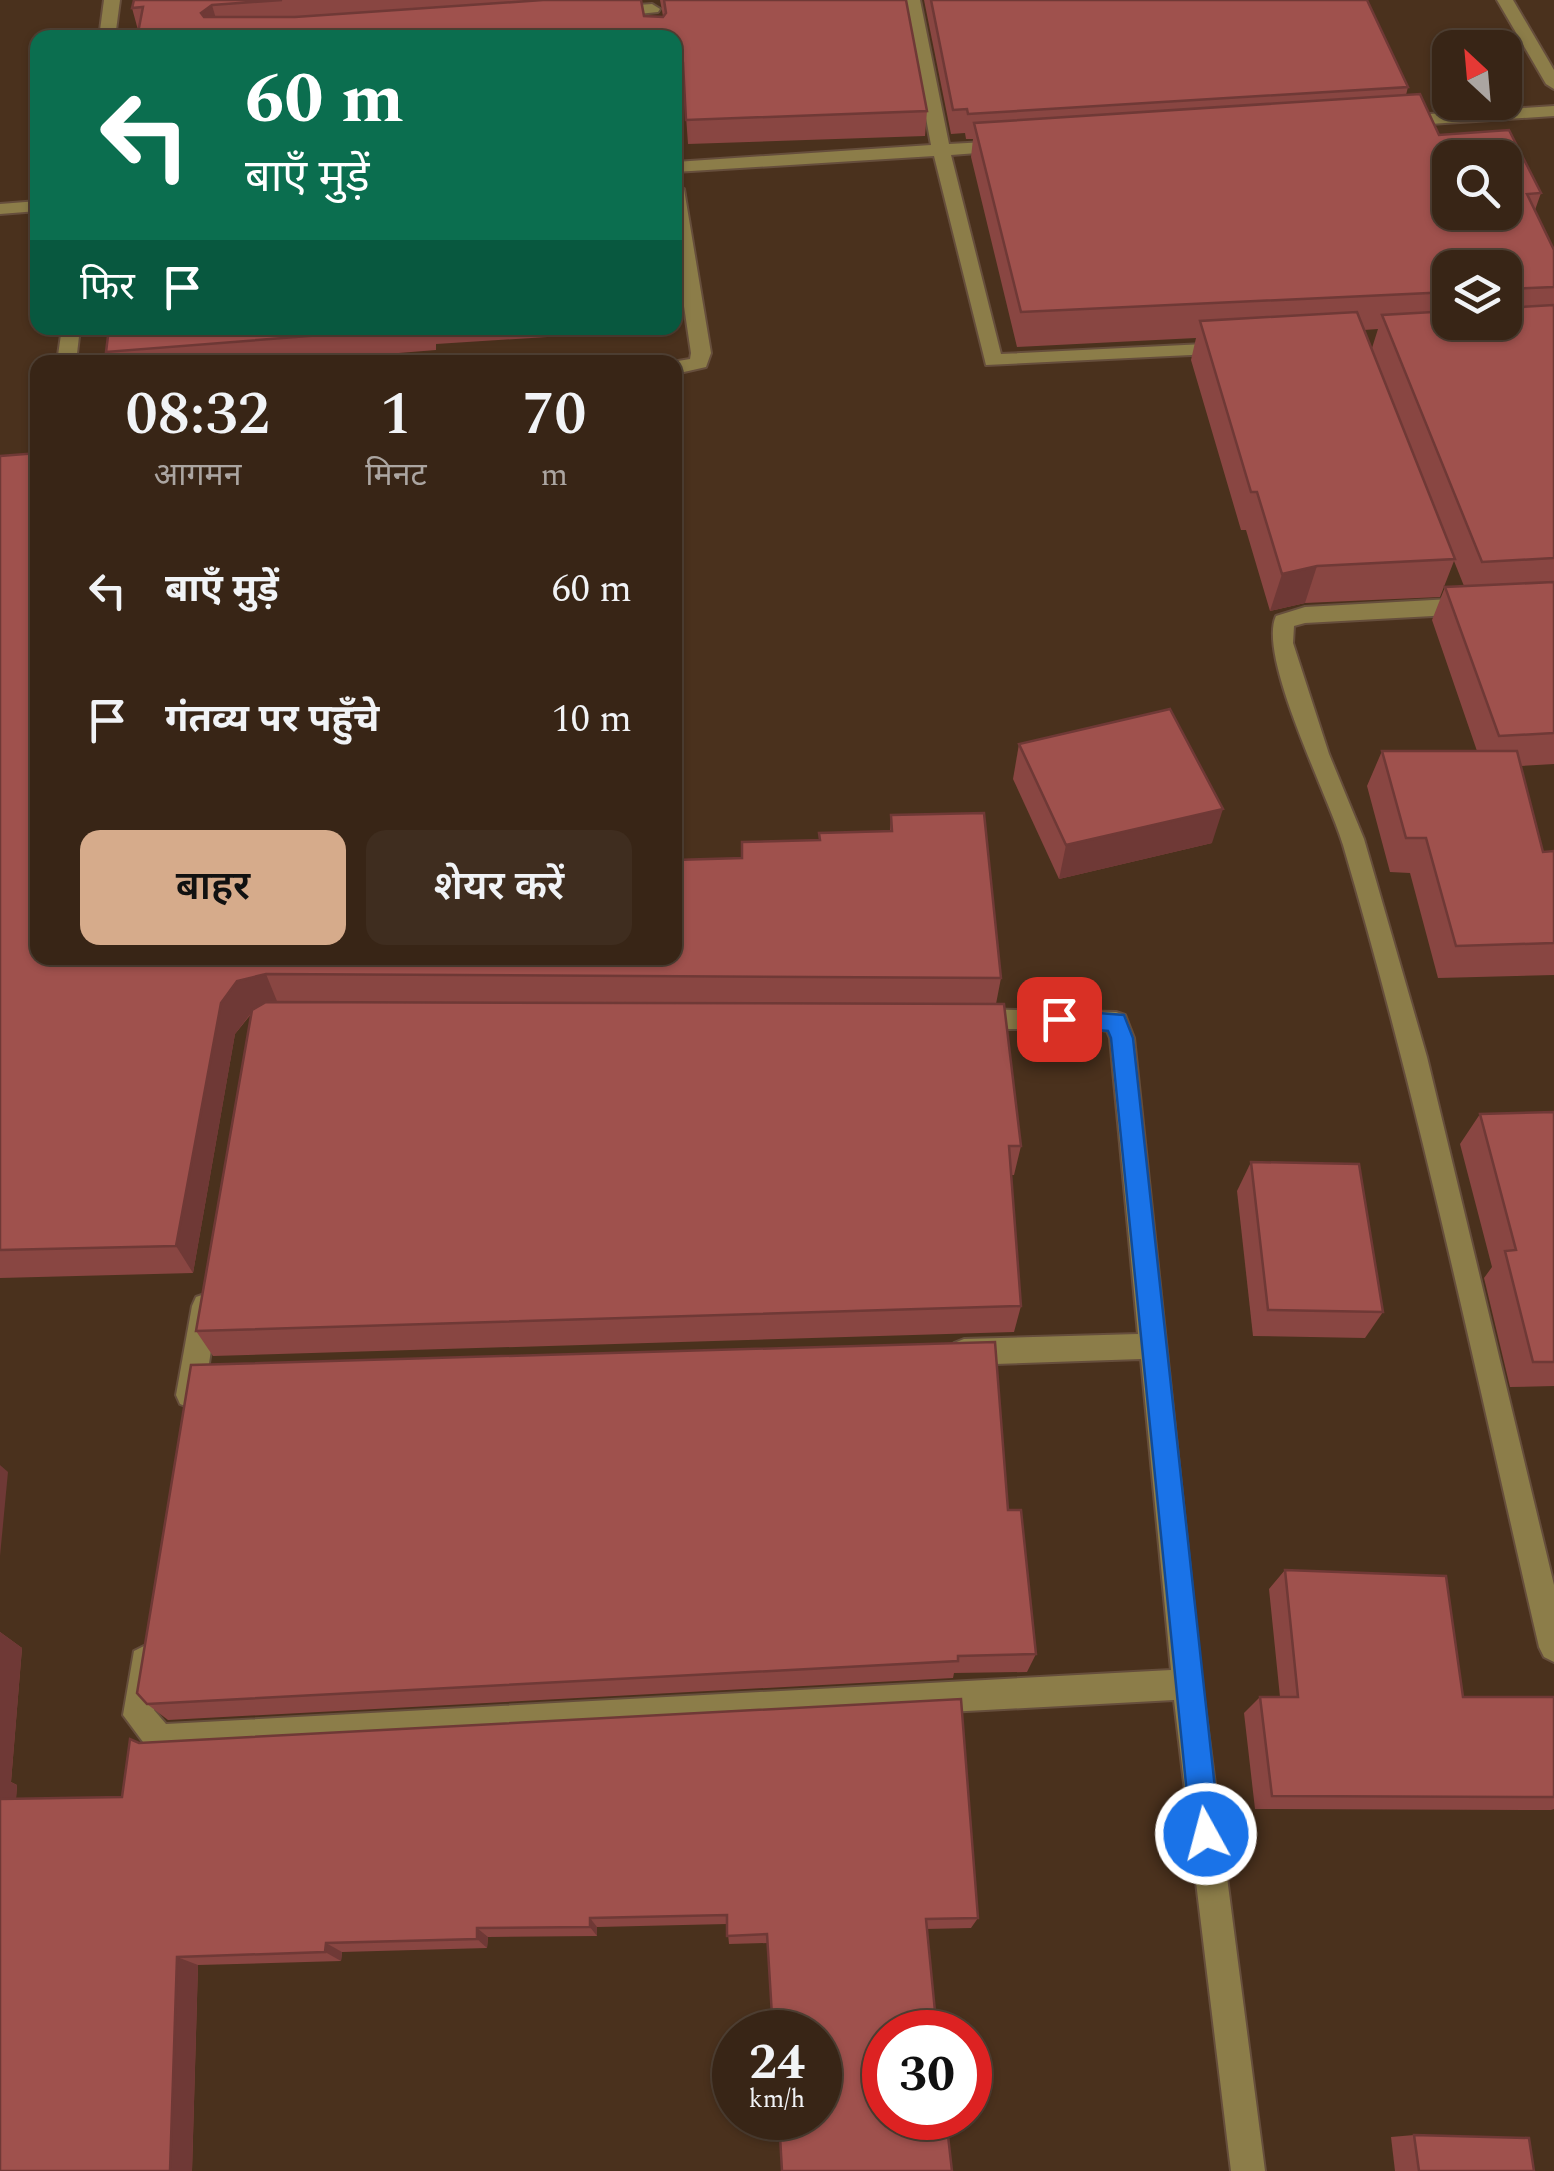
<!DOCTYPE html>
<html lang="hi">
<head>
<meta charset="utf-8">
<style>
	body { margin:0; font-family:Spectral,"Noto Sans Devanagari",serif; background:#3f2d1f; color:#f1f3f6; height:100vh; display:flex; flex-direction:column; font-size:38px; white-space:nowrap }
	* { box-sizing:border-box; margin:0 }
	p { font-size:32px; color:#aba5a1 }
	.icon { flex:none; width:55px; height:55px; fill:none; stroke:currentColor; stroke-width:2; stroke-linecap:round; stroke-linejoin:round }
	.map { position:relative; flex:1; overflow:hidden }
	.drawer { position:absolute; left:30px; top:355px; width:652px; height:610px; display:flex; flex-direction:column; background:#382516; border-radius:20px; box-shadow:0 2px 8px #0004,0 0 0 2px #524235 }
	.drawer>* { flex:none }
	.banner { position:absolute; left:30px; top:30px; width:652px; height:305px; border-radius:20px; box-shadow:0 2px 8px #0004,0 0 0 2px #524235; background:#0b6e4f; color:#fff; overflow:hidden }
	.needle { width:65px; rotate:334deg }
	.tools { position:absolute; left:1432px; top:30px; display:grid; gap:20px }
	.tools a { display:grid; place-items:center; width:90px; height:90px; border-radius:20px; background:#382516; box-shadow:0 2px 8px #0004,0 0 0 2px #524235; font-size:50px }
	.speed { position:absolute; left:712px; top:2010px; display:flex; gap:20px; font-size:50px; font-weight:700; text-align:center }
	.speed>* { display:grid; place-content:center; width:130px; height:130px; border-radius:50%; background:#382516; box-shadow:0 2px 8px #0004,0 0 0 2px #524235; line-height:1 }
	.speed small { font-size:25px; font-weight:400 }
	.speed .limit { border:15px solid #d22; background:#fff; color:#111 }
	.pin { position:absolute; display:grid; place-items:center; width:85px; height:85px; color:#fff; margin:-42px; border-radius:20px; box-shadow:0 5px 15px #0006 }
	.me { position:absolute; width:110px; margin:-55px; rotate:353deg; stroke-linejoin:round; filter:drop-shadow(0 0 8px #0008) }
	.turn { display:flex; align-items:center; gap:35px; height:210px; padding:0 50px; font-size:45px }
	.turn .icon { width:130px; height:130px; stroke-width:2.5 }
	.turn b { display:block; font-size:70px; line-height:85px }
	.then { display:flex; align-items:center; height:95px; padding:0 50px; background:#0003; gap:20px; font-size:38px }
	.eta { display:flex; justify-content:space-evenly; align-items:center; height:170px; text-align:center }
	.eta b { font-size:60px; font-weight:600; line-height:70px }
	.cta { display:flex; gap:20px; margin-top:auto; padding:20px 50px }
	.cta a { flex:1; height:115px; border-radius:20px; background:#d6ab8b; color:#111; font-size:40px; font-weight:600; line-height:115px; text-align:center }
	.cta a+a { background:#3f2d1f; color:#f1f3f6 }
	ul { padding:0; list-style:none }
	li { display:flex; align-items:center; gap:30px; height:130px; padding:0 50px }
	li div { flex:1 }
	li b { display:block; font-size:38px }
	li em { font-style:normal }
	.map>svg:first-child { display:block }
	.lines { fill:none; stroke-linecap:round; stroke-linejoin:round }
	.minor-casing { stroke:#664e3c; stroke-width:4 }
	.minor { fill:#8c7d49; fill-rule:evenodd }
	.wall { fill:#894642; fill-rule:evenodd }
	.shaded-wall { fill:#6f3936 }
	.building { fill:#9f514d; stroke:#6f3936; stroke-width:2.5; fill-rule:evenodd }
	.route { fill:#1a73e8; stroke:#114b97; stroke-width:2.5 }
</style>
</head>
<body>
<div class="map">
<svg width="1554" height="2171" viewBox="0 0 1554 2171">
	<rect width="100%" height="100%" fill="#4a311d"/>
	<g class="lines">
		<defs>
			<g id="minor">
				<polygon points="104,0 120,0 115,38 99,38"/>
				<polygon points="904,0 920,0 949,144 1004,141 1013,146 1004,151 951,155 1001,354 1225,343 1232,345 1232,353 986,365 934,156 675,172 675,162 931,145"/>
				<polygon points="1497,0 1513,0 1554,70 1554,89 1546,84"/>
				<polygon points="652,4 660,9 658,12 609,17 601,12 609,7"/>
				<polygon points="1554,106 1554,116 1399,126 1390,121 1399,116"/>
				<polygon points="675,184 684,189 711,353 706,367 675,374 672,362 690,359 691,353 675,246"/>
				<polygon points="38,201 38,211 0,214 0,204"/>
				<polygon points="62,328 80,328 76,362 57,362"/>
				<path d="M1469 598 1480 606 1469 614 1305 623 1294 626 1293 643 1329 754 1364 839 1427 1057 1554 1585V1662L1544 1657 1539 1647C1477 1379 1421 1109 1343 845 1329 797 1257 657 1276 616L1305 607Z"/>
				<polygon points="971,1009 1116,1012 1125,1015 1134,1038 1202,1684 1265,2171 1231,2171 1174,1700 160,1754 149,1750 123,1715 134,1651 144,1646 154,1651 159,1661 154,1710 166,1724 1171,1670 1141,1359 964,1365 954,1361 950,1352 954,1343 964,1339 1138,1334 1110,1038 1107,1031 1098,1029 971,1029 962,1026 959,1019 962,1012"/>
				<polygon points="205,1294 214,1297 218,1306 204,1395 200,1404 190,1408 180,1404 176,1395 192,1306 196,1297"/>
			</g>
		</defs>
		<!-- minor casing -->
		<use href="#minor" class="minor-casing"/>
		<!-- minor -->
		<use href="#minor" class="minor"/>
	</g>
	<!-- wall -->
	<g class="wall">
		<polygon points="134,0 641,0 644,16 663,16 660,0 906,0 927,111 925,136 688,144 684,88 675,88 675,38 138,30 132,8"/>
		<path d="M924 0H1367L1408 87 1406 95 1439 135 1541 193 1535 210 1554 250V764L1520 766 1543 852 1554 851V975L1438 978 1410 873 1390 872 1367 786 1382 751H1477L1432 620 1445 587 1464 586 1454 561 1440 597 1305 603 1270 611 1246 530H1241L1191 360 1196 338 1017 347 971 157 973 139H966L965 133 951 134ZM1450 268H1505V322H1450ZM1378 329 1372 348 1364 330Z"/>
		<polygon points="109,328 642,328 642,331 436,344 436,350 287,362 110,362 106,352"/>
		<polygon points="0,456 38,958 675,958 742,858 819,840 890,831 891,815 1001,978 996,1004 1021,1146 1014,1175 1011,1175 1021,1306 1014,1332 213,1356 196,1331 252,1013 235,1034 193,1273 0,1278"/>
		<polygon points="1019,744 1212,843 1059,879 1013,779"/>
		<polygon points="1554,1112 1554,1386 1510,1387 1484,1278 1492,1267 1460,1144 1480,1114"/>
		<polygon points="1251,1162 1383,1312 1365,1338 1253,1336 1237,1191"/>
		<polygon points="1008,1510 1036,1654 1027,1672 954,1673 953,1678 168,1720 147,1704"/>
		<polygon points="1285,1570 1463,1697 1554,1697 1554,1809 1551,1810 1255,1809 1244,1713 1260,1697 1280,1697 1269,1589"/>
		<polygon points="0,1632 22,1648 11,1782 17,1785 16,1799 122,1797 139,1743 978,1918 971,1928 926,1929 768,1943 729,1944 727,1924 597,1927 597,1936 488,1937 487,1948 342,1952 341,1961 198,1965 192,2171 0,2171"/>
		<polygon points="1414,2135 1534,2171 1395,2171 1391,2137"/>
	</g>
	<!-- shaded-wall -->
	<g class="shaded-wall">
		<polygon points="212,5 219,29 201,13"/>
		<polygon points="1317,566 1305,603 1270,611 1282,574"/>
		<polygon points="1223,809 1212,843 1059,879 1066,845"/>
		<polygon points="266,974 279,1006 251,1013 235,1034 193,1273 176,1246 221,1003 237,981"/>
		<polygon points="0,1465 8,1472 0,1556"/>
		<polygon points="0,1632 22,1648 11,1782 17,1785 15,1812 0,1805"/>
		<polygon points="590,1918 597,1927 597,1936 590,1927"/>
		<polygon points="477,1928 488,1937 487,1948 477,1939"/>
		<polygon points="326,1943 342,1952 341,1961 325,1952"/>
		<polygon points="177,1957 198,1965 192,2171 170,2171"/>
	</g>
	<!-- building -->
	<g class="building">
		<polygon points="134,0 282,0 212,5 201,13 204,17 295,17 543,0 641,0 644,16 663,17 666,13 664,0 906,0 927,111 686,120 683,63 675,63 675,38 137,38 143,7 132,8"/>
		<polygon points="931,0 1367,0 1408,87 968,114 967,109 953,110"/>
		<path d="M1420 94 1439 135 1509 130 1541 193 1527 194 1554 250V287L1505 289V268H1450V292L1021 312 974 123ZM1450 158H1505V212H1450Z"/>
		<polygon points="1554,305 1554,558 1482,562 1382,315 1450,311 1450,322 1505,322 1505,308"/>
		<polygon points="1357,312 1455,559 1317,566 1282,574 1257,492 1251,492 1200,321"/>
		<polygon points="109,328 411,328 106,352"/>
		<polygon points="38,453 38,958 675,958 675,860 742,858 742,842 820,840 819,833 892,831 891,815 984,813 1001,978 266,974 237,981 221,1003 176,1246 0,1250 0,456"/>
		<polygon points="1554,582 1554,733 1499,736 1445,587"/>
		<polygon points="1170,709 1223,809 1066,845 1019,744"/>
		<polygon points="1382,751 1517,751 1543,852 1554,851 1554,943 1456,946 1426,838 1406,838"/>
		<polygon points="266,1002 1004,1004 1021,1146 1009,1146 1021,1306 196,1331 252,1010"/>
		<polygon points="1554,1112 1554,1362 1533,1362 1505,1251 1516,1250 1480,1114"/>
		<polygon points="1251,1162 1359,1164 1383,1312 1268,1310"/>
		<polygon points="995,1342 1008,1510 1021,1510 1036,1654 958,1656 958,1661 147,1704 137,1693 191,1365"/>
		<polygon points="1285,1570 1446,1576 1463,1697 1554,1697 1554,1797 1272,1796 1260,1697 1298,1697"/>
		<polygon points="961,1699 978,1918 926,1919 937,2032 885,2032 885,2118 946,2118 952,2171 782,2171 779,2118 820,2118 820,2032 773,2032 767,1934 727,1936 727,1915 590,1918 590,1927 477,1928 477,1939 326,1943 325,1952 177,1957 170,2171 0,2171 0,1799 122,1797 130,1739 139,1743"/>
		<polygon points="1414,2135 1529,2138 1534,2171 1419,2171"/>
	</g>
	<!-- route -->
	<polygon class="route" points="1059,1010 1124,1015 1133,1038 1220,1834 1216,1844 1206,1848 1195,1844 1191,1834 1111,1038 1108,1031 1051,1026 1051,1013"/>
</svg>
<div class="tools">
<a><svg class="needle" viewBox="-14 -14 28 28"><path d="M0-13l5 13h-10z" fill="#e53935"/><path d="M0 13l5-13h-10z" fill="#aba5a1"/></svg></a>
<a><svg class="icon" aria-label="search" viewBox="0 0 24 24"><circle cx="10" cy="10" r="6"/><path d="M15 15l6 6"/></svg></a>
<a><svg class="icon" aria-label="layers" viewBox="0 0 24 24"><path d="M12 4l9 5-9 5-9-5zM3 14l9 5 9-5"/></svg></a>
</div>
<div class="speed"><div>24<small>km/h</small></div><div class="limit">30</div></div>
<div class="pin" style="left:1059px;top:1019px;background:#d93025"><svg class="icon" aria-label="arrive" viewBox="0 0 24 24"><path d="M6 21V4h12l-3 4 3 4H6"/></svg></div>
<svg class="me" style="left:1206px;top:1834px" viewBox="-20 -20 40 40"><circle r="17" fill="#1a73e8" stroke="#fff" stroke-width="3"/><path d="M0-11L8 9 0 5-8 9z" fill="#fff"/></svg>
<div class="banner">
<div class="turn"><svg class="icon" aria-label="left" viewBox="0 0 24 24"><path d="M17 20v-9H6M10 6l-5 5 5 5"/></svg><div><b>60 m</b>बाएँ मुड़ें</div></div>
<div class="then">फिर<svg class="icon" aria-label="arrive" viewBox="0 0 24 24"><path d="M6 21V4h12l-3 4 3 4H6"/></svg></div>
</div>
<section class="drawer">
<div class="eta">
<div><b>08:32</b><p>आगमन</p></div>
<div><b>1</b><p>मिनट</p></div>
<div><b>70</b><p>m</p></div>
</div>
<ul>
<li><svg class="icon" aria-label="left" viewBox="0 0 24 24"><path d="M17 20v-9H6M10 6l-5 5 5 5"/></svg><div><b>बाएँ मुड़ें</b></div><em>60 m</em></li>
<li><svg class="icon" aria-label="arrive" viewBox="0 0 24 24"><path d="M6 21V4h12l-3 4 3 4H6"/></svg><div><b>गंतव्य पर पहुँचे</b></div><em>10 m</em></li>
</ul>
<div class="cta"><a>बाहर</a><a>शेयर करें</a></div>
</section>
</div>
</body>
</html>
